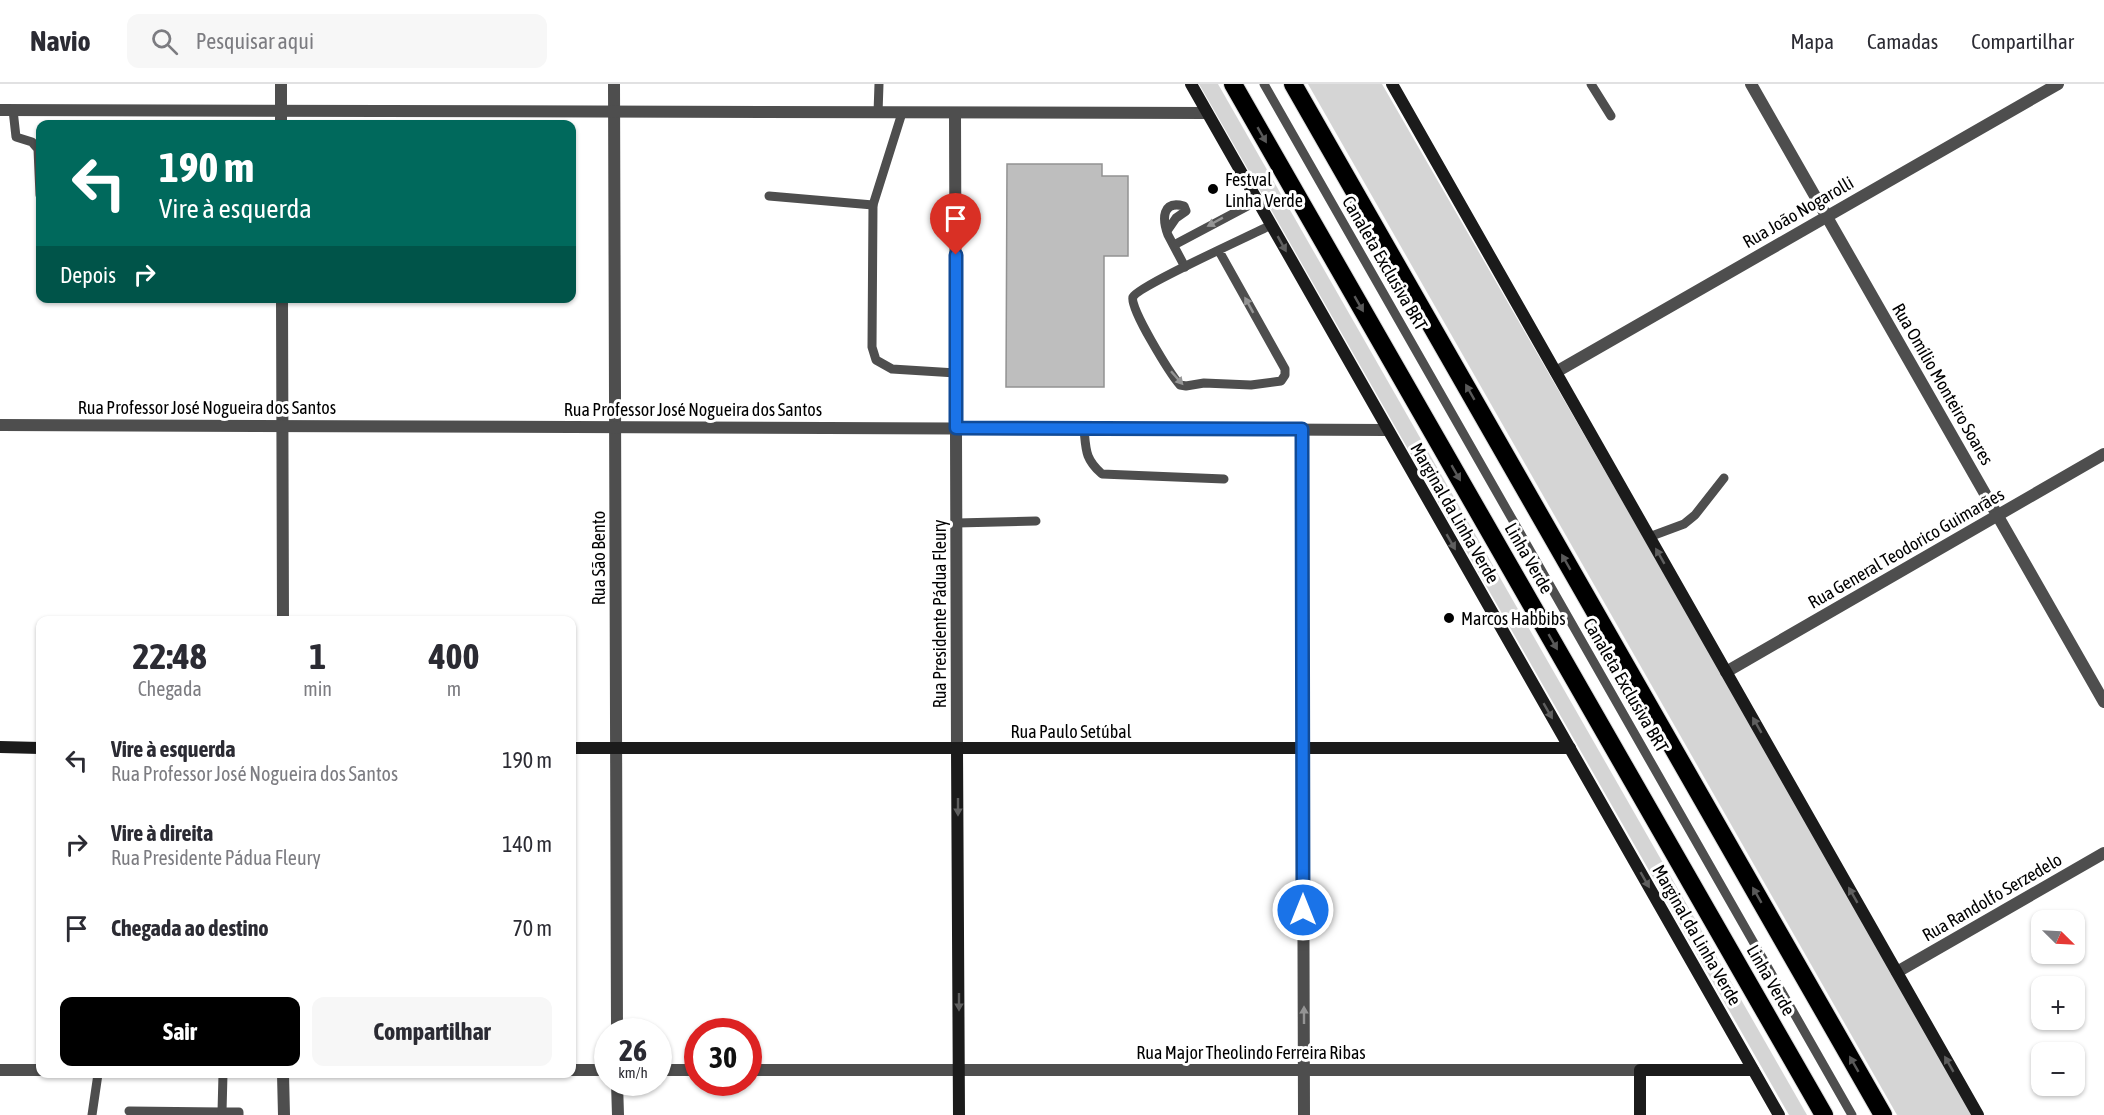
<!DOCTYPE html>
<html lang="pt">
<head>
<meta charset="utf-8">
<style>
	body { margin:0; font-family:"Asap Condensed",sans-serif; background:#f7f7f7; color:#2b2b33; height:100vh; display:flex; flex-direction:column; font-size:22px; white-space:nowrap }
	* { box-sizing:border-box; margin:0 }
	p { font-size:20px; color:#7c7c81 }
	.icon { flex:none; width:33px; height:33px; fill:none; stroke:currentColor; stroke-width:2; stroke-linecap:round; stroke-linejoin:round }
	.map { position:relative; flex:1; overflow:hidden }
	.details { position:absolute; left:36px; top:532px; width:540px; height:462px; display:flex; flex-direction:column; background:#fff; border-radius:12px; box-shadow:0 2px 4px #0004 }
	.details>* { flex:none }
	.banner { position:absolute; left:36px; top:36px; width:540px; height:183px; border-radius:12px; box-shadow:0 2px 4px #0004; background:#00695c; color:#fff; overflow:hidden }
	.needle { width:39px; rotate:114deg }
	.buttons { position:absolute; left:2031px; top:826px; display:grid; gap:12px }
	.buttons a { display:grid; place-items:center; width:54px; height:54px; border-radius:12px; background:#fff; box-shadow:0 2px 4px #0004; font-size:30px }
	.speed { position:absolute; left:594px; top:934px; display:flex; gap:12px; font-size:30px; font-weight:700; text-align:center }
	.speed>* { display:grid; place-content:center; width:78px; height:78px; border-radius:50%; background:#fff; box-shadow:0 2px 4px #0004; line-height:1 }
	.speed small { font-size:15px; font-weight:400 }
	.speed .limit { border:9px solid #d22; background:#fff; color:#111 }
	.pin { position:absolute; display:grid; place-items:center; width:51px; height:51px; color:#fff; margin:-62px -26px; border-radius:50% 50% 50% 0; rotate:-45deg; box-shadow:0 0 6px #0007 }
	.pin .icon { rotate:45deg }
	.me { position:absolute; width:66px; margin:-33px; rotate:0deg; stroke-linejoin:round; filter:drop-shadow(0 0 4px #0008) }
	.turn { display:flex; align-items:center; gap:21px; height:126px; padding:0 24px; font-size:27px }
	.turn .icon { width:78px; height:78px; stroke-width:2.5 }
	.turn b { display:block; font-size:42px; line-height:51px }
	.then { display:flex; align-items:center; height:57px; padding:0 24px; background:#0003; gap:12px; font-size:22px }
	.eta { display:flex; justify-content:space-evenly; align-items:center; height:102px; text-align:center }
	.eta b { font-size:36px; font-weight:700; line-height:42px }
	.action { display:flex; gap:12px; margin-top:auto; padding:12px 24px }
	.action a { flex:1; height:69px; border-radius:12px; background:#000; color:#fff; font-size:24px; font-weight:700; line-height:69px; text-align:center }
	.action a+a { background:#f7f7f7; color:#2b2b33 }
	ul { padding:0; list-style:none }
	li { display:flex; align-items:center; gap:18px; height:84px; padding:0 24px }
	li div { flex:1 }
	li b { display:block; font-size:22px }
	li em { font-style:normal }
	header { display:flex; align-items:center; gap:36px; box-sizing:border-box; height:84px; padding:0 30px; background:#fff; border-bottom:2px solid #e1e1e2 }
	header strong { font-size:28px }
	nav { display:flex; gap:33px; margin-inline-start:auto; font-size:21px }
	.search { width:420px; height:54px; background:#f7f7f7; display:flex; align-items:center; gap:15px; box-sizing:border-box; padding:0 21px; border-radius:12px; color:#7c7c81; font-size:22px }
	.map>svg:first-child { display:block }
	.green { fill:#d5d5d5 }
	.building { fill:#bebebe; stroke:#929292; stroke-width:1.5 }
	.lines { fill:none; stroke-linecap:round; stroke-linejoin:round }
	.highway-casing { stroke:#dbdbdb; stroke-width:20 }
	.lane { stroke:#4e4e4e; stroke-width:9 }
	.street { stroke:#4e4e4e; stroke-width:12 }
	.secondary { stroke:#1b1b1b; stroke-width:12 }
	.highway { stroke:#000; stroke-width:18 }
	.oneway { fill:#595959 }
	.oneway2 { fill:#959595 }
	.oneway3 { fill:#5f5f5f }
	.route-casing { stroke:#114b97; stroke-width:15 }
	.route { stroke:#1a73e8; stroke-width:10 }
	.poi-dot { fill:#000; stroke:#fff; stroke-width:2 }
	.labels { text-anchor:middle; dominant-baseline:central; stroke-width:6; stroke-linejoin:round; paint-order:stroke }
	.poi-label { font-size:18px; fill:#000; stroke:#fff; text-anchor:start }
	.street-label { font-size:18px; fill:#000; stroke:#fff }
</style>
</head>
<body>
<header>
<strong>Navio</strong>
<div class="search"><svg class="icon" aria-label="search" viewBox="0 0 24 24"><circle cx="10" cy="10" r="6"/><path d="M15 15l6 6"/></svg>Pesquisar aqui</div>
<nav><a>Mapa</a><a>Camadas</a><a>Compartilhar</a></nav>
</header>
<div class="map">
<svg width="2104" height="1031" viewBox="0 0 2104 1031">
	<rect width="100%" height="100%" fill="#fff"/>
	<!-- green -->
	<g class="green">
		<polygon points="1199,0 1218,0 1807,1031 1789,1031"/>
		<polygon points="1308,0 1382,0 1976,1031 1897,1031"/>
	</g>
	<!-- building -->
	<polygon class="building" points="1007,80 1102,80 1102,92 1128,92 1128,172 1104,172 1104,303 1006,303"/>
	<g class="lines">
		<defs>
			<g id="highway">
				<polyline points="1233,0 1824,1031"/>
				<polyline points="1293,0 1883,1031"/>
			</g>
		</defs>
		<!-- highway casing -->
		<use href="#highway" class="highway-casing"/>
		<!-- lane -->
		<g class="lane">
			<polyline points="1264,0 1852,1031"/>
			<polyline points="1591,0 1611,32"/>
			<polyline points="13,26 16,53 32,58 38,65 40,111"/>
			<polyline points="878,29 879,0"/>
			<polyline points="902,29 873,121 872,263 876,276 892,285 956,289"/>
			<polyline points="769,112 873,121"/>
			<path d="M1167 147 1176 134 1186 127 1184 122C1162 116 1162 135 1168 151L1185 183"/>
			<polyline points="1174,161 1257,117"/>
			<path d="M1219 167 1285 285V291L1281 297 1251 301 1204 299 1186 302 1180 301C1171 291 1128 222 1133 213 1138 202 1252 151 1271 141"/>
			<path d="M1084 345C1086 366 1085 375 1102 390L1224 395"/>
			<polyline points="957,439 1036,437"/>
			<polyline points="1649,453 1684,440 1695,431 1724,394"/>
			<polyline points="129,1027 222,1028 223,990"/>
			<polyline points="222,1028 239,1028 239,1031"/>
			<polyline points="92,1031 98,990"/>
		</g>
		<!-- street -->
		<g class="street">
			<polyline points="281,0 281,40"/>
			<polyline points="614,0 617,948"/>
			<polyline points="1751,0 2104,618"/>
			<polyline points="0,26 1207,29"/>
			<polyline points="955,29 957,665"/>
			<polyline points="282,214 283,537"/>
			<polyline points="1556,288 2058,0"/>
			<polyline points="0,341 1386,346"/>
			<polyline points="1302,345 1304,1031"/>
			<polyline points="1726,588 2104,370"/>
			<polyline points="1897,888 2104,769"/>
			<polyline points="0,986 40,986"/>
			<polyline points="572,986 608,986"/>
			<polyline points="658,986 698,986"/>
			<polyline points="748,986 1640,986"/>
			<polyline points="283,990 284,1031"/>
			<polyline points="617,999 618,1031"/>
		</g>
		<!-- secondary -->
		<g class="secondary">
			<polyline points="1191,0 1779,1031"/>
			<polyline points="1392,0 1978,1031"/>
			<polyline points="0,663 40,664"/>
			<polyline points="572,664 1570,664"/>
			<polyline points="957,665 959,1031"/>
			<polyline points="1640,1031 1640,986 1753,986"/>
		</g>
		<!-- highway -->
		<use href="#highway" class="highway"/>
	</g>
	<!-- one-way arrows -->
	<defs><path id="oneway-solid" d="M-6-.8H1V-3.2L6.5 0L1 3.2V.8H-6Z" transform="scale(1.5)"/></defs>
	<g class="oneway">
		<use href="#oneway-solid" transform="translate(1262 51) rotate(60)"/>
		<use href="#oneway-solid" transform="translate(1359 220) rotate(60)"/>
		<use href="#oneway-solid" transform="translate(1470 308) rotate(-120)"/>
		<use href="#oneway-solid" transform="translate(1456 389) rotate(60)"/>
		<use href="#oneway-solid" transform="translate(1566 478) rotate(-120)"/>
		<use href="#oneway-solid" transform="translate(1553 558) rotate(60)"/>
		<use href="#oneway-solid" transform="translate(1757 811) rotate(-120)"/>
		<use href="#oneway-solid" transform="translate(1854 980) rotate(-120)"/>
	</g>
	<g class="oneway2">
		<use href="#oneway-solid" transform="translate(1215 138) rotate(151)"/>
		<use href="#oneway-solid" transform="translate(1249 221) rotate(-119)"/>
		<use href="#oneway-solid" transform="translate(1177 294) rotate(48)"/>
		<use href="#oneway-solid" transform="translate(1304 931) rotate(-90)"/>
	</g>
	<g class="oneway3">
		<use href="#oneway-solid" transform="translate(1282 160) rotate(61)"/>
		<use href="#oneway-solid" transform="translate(1451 458) rotate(60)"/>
		<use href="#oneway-solid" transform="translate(1660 472) rotate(-120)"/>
		<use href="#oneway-solid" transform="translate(1548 627) rotate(60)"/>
		<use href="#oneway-solid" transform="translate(1757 641) rotate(-120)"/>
		<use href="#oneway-solid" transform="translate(958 723) rotate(90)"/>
		<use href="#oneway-solid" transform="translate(1645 796) rotate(60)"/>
		<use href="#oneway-solid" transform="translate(1853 811) rotate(-120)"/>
		<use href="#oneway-solid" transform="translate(959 918) rotate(90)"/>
		<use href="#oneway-solid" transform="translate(1949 980) rotate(-120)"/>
	</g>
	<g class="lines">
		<defs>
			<polyline id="route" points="956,171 956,344 1302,345 1303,826"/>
		</defs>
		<!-- route casing -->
		<use href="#route" class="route-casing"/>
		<!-- route -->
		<use href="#route" class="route"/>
	</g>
	<!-- markers -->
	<g class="poi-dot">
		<circle cx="1213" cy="105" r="6"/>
		<circle cx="1449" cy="534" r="6"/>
	</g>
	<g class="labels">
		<!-- poi labels -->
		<g class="poi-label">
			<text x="1225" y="95">Festval<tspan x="1225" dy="21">Linha Verde</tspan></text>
			<text x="1461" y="534">Marcos Habbibs</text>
		</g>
		<!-- street labels -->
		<g class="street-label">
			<text transform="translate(1798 128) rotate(-30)">Rua João Nogarolli</text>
			<text transform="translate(1385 179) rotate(60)">Canaleta Exclusiva BRT</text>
			<text transform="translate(1943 300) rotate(60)">Rua Omílio Monteiro Soares</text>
			<text x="207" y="323">Rua Professor José Nogueira dos Santos</text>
			<text x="693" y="325">Rua Professor José Nogueira dos Santos</text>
			<text transform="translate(1455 429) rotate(60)">Marginal da Linha Verde</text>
			<text transform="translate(1906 464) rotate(-30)">Rua General Teodorico Guimarães</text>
			<text transform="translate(598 474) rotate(-90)">Rua São Bento</text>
			<text transform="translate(1529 474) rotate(60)">Linha Verde</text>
			<text transform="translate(939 530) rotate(-90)">Rua Presidente Pádua Fleury</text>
			<text transform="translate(1626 601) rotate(60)">Canaleta Exclusiva BRT</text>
			<text x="1071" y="647">Rua Paulo Setúbal</text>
			<text transform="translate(1992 813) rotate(-30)">Rua Randolfo Serzedelo</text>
			<text transform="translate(1697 851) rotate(60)">Marginal da Linha Verde</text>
			<text transform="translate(1771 896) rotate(60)">Linha Verde</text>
			<text x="1251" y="968">Rua Major Theolindo Ferreira Ribas</text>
		</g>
	</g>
</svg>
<div class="buttons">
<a><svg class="needle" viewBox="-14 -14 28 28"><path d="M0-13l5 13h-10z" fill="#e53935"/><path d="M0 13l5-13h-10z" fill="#7c7c81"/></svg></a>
<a>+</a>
<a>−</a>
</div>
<div class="speed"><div>26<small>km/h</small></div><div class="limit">30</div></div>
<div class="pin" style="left:956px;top:171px;background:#d93025"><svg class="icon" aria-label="arrive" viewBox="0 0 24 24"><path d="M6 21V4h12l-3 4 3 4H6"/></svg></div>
<svg class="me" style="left:1303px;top:826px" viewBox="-20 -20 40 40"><circle r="17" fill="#1a73e8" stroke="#fff" stroke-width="3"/><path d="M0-11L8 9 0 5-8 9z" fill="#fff"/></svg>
<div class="banner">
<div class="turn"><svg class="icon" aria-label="left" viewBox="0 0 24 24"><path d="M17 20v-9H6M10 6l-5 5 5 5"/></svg><div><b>190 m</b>Vire à esquerda</div></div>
<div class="then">Depois<svg class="icon" aria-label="right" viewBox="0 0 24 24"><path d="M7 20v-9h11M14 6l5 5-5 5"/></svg></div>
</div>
<section class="details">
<div class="eta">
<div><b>22:48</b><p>Chegada</p></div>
<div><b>1</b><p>min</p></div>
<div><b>400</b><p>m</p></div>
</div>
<ul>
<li><svg class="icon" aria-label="left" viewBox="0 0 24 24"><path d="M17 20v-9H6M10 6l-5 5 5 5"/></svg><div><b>Vire à esquerda</b><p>Rua Professor José Nogueira dos Santos</p></div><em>190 m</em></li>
<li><svg class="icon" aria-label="right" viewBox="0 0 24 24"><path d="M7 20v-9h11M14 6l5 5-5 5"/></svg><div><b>Vire à direita</b><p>Rua Presidente Pádua Fleury</p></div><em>140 m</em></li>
<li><svg class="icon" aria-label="arrive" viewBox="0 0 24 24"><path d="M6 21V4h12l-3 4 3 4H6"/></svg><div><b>Chegada ao destino</b></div><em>70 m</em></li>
</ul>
<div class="action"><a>Sair</a><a>Compartilhar</a></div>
</section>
</div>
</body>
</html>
